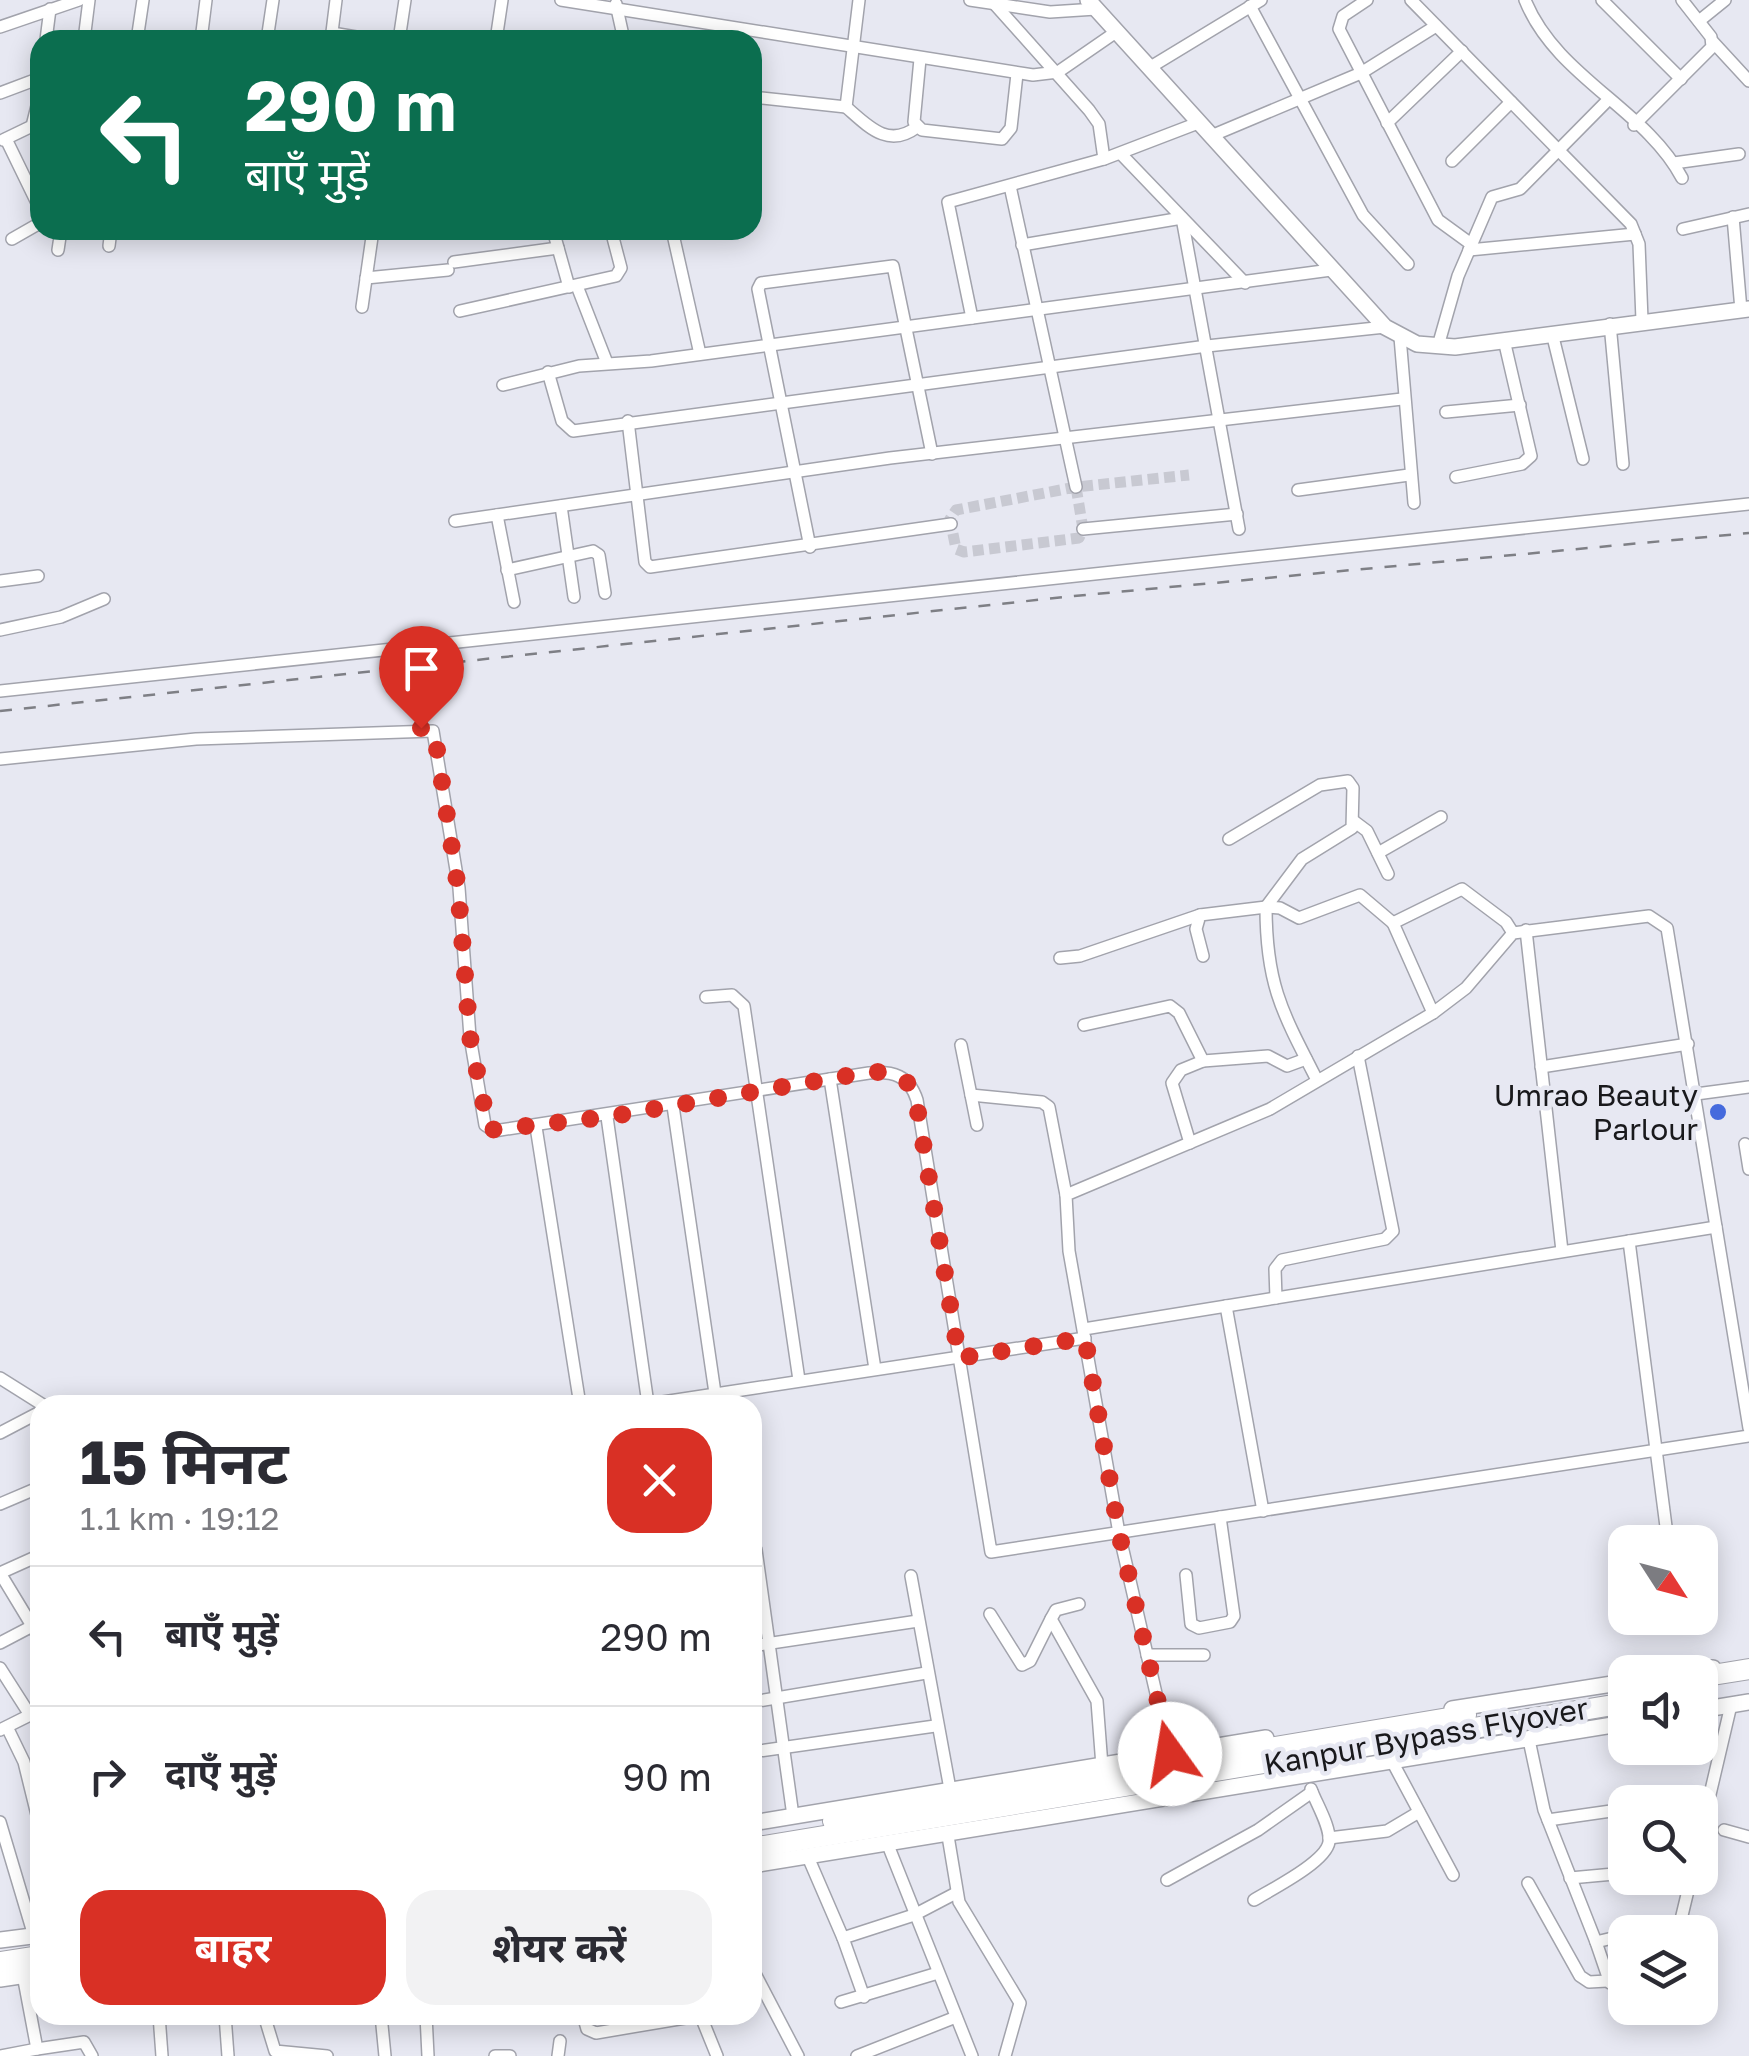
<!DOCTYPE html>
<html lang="hi">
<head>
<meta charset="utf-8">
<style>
	body { margin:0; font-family:"Golos Text","Noto Sans Devanagari",sans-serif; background:#f2f2f3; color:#2b2b33; height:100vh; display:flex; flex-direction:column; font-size:38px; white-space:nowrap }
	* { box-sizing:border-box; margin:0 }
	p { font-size:32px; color:#7c7c81 }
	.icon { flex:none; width:55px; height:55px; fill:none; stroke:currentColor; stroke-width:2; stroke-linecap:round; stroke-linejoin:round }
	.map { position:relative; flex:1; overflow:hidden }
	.details { position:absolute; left:30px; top:1395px; width:732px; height:630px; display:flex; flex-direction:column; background:#fff; border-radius:30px; box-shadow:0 5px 25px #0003 }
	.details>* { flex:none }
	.hud { position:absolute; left:30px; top:30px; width:732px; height:210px; border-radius:30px; box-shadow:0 5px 25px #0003; background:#0b6e4f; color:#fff; overflow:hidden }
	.needle { width:65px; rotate:126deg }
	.controls { position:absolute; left:1608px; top:1525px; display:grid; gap:20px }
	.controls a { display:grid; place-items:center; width:110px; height:110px; border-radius:20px; background:#fff; box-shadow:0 5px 25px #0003; font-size:50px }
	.pin { position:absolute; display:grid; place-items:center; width:85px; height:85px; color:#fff; margin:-102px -42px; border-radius:50% 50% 50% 0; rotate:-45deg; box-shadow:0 0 10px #0007 }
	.pin .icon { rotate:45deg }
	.me { position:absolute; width:110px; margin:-55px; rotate:347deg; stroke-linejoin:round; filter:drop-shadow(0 0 8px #0008) }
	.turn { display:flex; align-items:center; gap:35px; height:210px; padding:0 50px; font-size:45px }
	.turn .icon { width:130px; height:130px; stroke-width:2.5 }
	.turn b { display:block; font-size:70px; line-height:85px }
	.round { display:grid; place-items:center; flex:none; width:105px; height:105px; border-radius:30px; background:#f2f2f3 }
	.overview { display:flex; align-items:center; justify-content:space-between; height:170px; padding:0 50px }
	h1 { font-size:60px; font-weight:700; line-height:75px }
	.button { display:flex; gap:20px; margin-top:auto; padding:20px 50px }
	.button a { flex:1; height:115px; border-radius:30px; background:#d93025; color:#fff; font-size:40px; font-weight:700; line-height:115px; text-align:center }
	.button a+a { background:#f2f2f3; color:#2b2b33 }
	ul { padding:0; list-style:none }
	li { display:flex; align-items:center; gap:30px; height:140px; padding:0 50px; border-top:2px solid #e1e1e2 }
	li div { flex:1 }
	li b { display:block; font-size:38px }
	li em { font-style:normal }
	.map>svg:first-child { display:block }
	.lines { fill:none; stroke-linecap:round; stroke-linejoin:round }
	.street-tunnel { stroke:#c8c9d2; stroke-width:11; stroke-dasharray:11 5.5; stroke-linecap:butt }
	.street-casing { stroke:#a2a3ac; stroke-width:14 }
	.secondary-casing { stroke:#a2a3ac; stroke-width:18 }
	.highway-casing { stroke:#a2a3ac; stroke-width:22 }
	.street { stroke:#fff; stroke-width:11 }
	.secondary { stroke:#fff; stroke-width:15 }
	.highway { stroke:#fff; stroke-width:20 }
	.rail { stroke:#7e7f85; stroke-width:2.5; stroke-dasharray:12 12; stroke-linecap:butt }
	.route { stroke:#d93025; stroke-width:18; stroke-dasharray:0 32.4 }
	.poi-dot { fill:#456add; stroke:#e7e8f2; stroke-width:4 }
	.labels { text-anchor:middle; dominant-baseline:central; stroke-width:9; stroke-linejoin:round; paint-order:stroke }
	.poi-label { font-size:30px; fill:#19191c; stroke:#e7e8f2; text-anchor:end }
	.street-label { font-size:30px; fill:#19191c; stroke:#e7e8f2 }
</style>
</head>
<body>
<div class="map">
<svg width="1749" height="2056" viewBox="0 0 1749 2056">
	<rect width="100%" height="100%" fill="#e7e8f2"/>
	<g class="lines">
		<!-- street-tunnel -->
		<polyline class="street-tunnel" points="1076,487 1083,529 1079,538 964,552 956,549 950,519 956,510 1076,487 1189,475"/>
		<defs>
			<g id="street">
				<polyline points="561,0 1033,75 1058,72 1116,32"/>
				<polyline points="970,0 1050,12 1096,9"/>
				<polyline points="991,0 1089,110 1099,124 1104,159"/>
				<polyline points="1367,0 1343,16 1339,29 1438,220 1471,244"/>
				<polyline points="1411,0 1631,224 1639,244 1642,320"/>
				<path d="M1525 0C1556 77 1646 109 1682 178"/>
				<polyline points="1602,0 1681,79"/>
				<polyline points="616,4 624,40"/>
				<polyline points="1250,6 1363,215 1408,264"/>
				<polyline points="1699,21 1725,0"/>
				<polyline points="0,27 79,0"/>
				<polyline points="332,33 374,40"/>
				<polyline points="46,40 50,9"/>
				<polyline points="84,40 89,0"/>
				<polyline points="137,40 143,0"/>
				<polyline points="201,40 206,0"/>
				<polyline points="267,40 273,0"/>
				<polyline points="331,40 336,0"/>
				<polyline points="399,40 405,0"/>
				<polyline points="496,40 502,0"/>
				<polyline points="1713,42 1749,81"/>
				<polyline points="920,59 914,122 922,130 1002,139 1011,128 1017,74"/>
				<polyline points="1149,68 1261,0"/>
				<polyline points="0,93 40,78"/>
				<polyline points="752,97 846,107 859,0"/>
				<path d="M846 107C868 126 888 149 917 127"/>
				<polyline points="1387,123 1462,51"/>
				<polyline points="1634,125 1712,47 1711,37 1682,0"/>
				<polyline points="1211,136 1361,73 1436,26"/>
				<polyline points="6,139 40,209"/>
				<polyline points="3,140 32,126 40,94"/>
				<polyline points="1121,154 1245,283"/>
				<polyline points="1452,161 1511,102"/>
				<polyline points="1674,163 1739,154"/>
				<polyline points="1010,186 1076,487"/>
				<polyline points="1733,217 1741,310"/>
				<polyline points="1683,229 1749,214"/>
				<polyline points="553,230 569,287"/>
				<polyline points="672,230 700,354"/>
				<polyline points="12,239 40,223"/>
				<polyline points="1022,245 1182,218 1239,529"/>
				<polyline points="109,246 111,230"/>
				<polyline points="58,250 61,230"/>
				<polyline points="1469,250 1635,234"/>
				<polyline points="454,262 558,248"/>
				<polyline points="366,278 448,270"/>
				<polyline points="577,286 607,363"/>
				<polyline points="362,307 373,230"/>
				<polyline points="460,311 616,276 621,268 611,230"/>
				<polyline points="972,318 948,202 1104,159 1198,123"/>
				<polyline points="1610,324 1623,464"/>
				<polyline points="1552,333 1583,459"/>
				<polyline points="1400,337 1414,503"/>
				<polyline points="1438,346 1458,276 1492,197 1520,189 1608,100"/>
				<polyline points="548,372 562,421 573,431 1207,346 1385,327"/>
				<polyline points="503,385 579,366 651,361 1331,270"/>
				<polyline points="1446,412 1520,405"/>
				<polyline points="628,421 645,562 650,567 951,524"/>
				<polyline points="1456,477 1522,464 1531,456 1504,340"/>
				<polyline points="1298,490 1409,475"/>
				<polyline points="561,506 574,597"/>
				<polyline points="497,515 514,602"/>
				<polyline points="455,521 890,458 1402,399"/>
				<polyline points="1083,529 1237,514"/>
				<polyline points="810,547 758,289 761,283 893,266 932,454"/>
				<polyline points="507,570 593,551 599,555 605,593"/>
				<polyline points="0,581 38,576"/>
				<polyline points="0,630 61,617 104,599"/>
				<polyline points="0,691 1749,504"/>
				<path d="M0 759 196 739 433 731 459 888 470 1037 485 1125 494 1131 869 1073C893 1071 909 1075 917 1100L991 1552 1749 1436"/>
				<polyline points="1355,822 1367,831 1388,874"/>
				<polyline points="1229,839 1320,785 1348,781 1353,788 1352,828 1302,859 1266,907 1280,908 1299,918 1360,895 1393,923"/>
				<polyline points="1378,853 1441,817"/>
				<polyline points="1526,930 1562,1251"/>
				<path d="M1203 956 1196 929 1200 915 1266 907C1266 984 1282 1012 1317 1080"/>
				<polyline points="1060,958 1080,956 1200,915"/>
				<polyline points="706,997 732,995 744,1006 799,1380"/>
				<polyline points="1433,1013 1393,923 1462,889 1506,922 1513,933"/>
				<polyline points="1084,1025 1170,1006 1179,1013 1203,1061 1268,1056 1287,1066 1306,1059"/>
				<polyline points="961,1045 977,1125"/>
				<polyline points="1541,1067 1688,1044"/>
				<polyline points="830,1079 875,1369"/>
				<polyline points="1696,1094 1749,1087"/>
				<polyline points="971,1095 1042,1102 1049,1107 1066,1195"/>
				<polyline points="673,1106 715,1393"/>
				<polyline points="607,1117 648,1404"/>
				<polyline points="536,1127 580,1405"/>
				<polyline points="1190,1143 1172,1083 1181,1070 1203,1061"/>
				<polyline points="1745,1144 1749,1169"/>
				<polyline points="1629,1241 1668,1542"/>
				<polyline points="1276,1298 1275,1269 1282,1260 1385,1239 1393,1231 1358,1056"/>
				<polyline points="1226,1306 1263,1511"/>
				<polyline points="1084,1329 1716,1227"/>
				<polyline points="0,1378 43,1405"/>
				<polyline points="643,1405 1085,1338"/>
				<polyline points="0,1433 40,1412"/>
				<polyline points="0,1504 40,1487"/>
				<polyline points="756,1550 793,1816"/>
				<polyline points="0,1573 40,1639"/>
				<polyline points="0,1573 40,1555"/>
				<polyline points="1186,1575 1191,1624 1199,1628 1230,1622 1234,1616 1220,1517"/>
				<polyline points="911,1576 950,1789"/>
				<polyline points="1079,1604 1056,1610 1051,1619 1097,1701 1102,1766"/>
				<polyline points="990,1614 1022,1665 1030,1661 1051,1619"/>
				<polyline points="0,1643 40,1622"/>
				<polyline points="752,1646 918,1621"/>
				<polyline points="1147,1655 1204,1655"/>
				<polyline points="0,1668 30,1715"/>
				<polyline points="752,1702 926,1673"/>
				<polyline points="7,1727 24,1762 40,1827"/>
				<polyline points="0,1730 40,1710"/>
				<polyline points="1529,1740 1544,1810 1596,1942 1625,1935"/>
				<polyline points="752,1752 935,1726"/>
				<polyline points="1170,1754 1119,1533 1069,1251 1066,1195 1270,1109 1433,1013 1466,988 1513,933 1649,916 1667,928 1749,1428"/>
				<polyline points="1393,1763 1453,1875"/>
				<polyline points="1678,1802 1709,1799"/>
				<polyline points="1548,1820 1625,1809"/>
				<polyline points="0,1822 34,1936"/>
				<polyline points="1724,1830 1749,1837"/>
				<polyline points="948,1836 959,1902 1020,2003 1005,2056"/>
				<polyline points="1700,1837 1731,1705"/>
				<polyline points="1329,1838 1387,1831 1419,1812"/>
				<polyline points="888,1845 972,2056"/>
				<polyline points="808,1857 843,1938"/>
				<polyline points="1570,1878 1625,1873"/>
				<polyline points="1167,1880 1258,1830 1312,1792"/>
				<polyline points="1528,1883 1580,1976 1589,1982 1625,1980"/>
				<path d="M1254 1900C1272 1889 1326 1862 1329 1842 1331 1827 1316 1803 1311 1789"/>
				<polyline points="1637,1932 1681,1922"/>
				<polyline points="1678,1932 1691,1878"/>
				<polyline points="1596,1942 1610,1983"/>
				<polyline points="752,1968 798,2056"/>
				<polyline points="23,1975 37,2049 84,2042 92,2056"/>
				<polyline points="864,1997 843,1938 914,1915 956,1893"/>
				<polyline points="841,2002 938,1973"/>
				<polyline points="159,2015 162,2056"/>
				<polyline points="225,2015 228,2056"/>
				<polyline points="264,2015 275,2051 327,2056"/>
				<polyline points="381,2015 385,2056"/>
				<polyline points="426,2015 428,2056"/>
				<polyline points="583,2015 587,2029 596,2033 691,2017"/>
				<polyline points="690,2015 702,2019 717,2056"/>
				<polyline points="1,2056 37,2049"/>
				<polyline points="495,2056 510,2056"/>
				<polyline points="558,2056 560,2041"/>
				<polyline points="857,2056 956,2017"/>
			</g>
			<g id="secondary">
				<polyline points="1088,0 1385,327 1417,344 1455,347 1749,309"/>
				<polyline points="1682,1672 1713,1668"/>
				<polyline points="1452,1709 1625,1682"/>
				<polyline points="1700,1710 1749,1702"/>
				<polyline points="752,1823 1266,1738"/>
				<polyline points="752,1865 1625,1723"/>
				<polyline points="0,1940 40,1935"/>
				<polyline points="0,1979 40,1973"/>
			</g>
			<g id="highway">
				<polyline points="1700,1677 1749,1669"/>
				<polyline points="833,1821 1466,1715"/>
				<polyline points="752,1848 1625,1703"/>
				<polyline points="0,1962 40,1956"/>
			</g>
		</defs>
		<!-- street casing -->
		<use href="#street" class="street-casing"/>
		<!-- secondary casing -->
		<use href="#secondary" class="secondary-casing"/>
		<!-- highway casing -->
		<use href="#highway" class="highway-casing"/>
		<!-- street -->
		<use href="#street" class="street"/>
		<!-- secondary -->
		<use href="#secondary" class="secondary"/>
		<!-- highway -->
		<use href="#highway" class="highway"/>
		<!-- rail -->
		<polyline class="rail" points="0,711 1074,596 1749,533"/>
	</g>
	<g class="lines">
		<!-- route -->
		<path class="route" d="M421 728 433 730 435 736 458 888 470 1037 489 1130 607 1117 869 1072C893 1071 909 1075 916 1100L959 1358 1085 1338 1119 1533 1170 1754"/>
	</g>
	<!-- markers -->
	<circle class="poi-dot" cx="1718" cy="1112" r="10"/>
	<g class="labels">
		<!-- poi labels -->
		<g class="poi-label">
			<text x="1698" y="1095">Umrao Beauty<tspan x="1698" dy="34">Parlour</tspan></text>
		</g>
		<!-- street labels -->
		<g class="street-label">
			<text transform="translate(1426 1736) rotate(-10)">Kanpur Bypass Flyover</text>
		</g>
	</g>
</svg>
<div class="controls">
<a><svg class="needle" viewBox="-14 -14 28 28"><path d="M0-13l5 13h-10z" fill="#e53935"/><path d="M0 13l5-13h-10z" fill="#7c7c81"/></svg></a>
<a><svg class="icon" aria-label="sound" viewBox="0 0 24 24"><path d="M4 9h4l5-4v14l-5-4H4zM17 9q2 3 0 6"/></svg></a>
<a><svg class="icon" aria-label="search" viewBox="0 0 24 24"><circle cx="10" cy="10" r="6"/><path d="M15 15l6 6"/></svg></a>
<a><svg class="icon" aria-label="layers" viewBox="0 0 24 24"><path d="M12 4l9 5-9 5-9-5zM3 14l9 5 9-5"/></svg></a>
</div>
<div class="pin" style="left:421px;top:728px;background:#d93025"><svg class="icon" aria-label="arrive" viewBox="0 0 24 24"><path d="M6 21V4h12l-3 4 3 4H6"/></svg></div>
<svg class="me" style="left:1170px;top:1754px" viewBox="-20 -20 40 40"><circle r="19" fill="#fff"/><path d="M0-13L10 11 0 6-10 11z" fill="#d93025"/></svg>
<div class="hud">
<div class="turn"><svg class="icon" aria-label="left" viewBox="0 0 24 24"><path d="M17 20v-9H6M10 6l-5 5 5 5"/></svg><div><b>290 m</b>बाएँ मुड़ें</div></div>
</div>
<section class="details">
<div class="overview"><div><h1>15 मिनट</h1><p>1.1 km · 19:12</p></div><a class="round" style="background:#d93025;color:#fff"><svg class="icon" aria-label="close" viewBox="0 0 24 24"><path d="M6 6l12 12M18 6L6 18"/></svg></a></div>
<ul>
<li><svg class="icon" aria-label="left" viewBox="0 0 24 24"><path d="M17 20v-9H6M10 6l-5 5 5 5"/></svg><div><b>बाएँ मुड़ें</b></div><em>290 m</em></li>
<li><svg class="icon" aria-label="right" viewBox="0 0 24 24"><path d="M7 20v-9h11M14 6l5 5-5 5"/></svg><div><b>दाएँ मुड़ें</b></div><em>90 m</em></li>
</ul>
<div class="button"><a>बाहर</a><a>शेयर करें</a></div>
</section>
</div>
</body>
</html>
